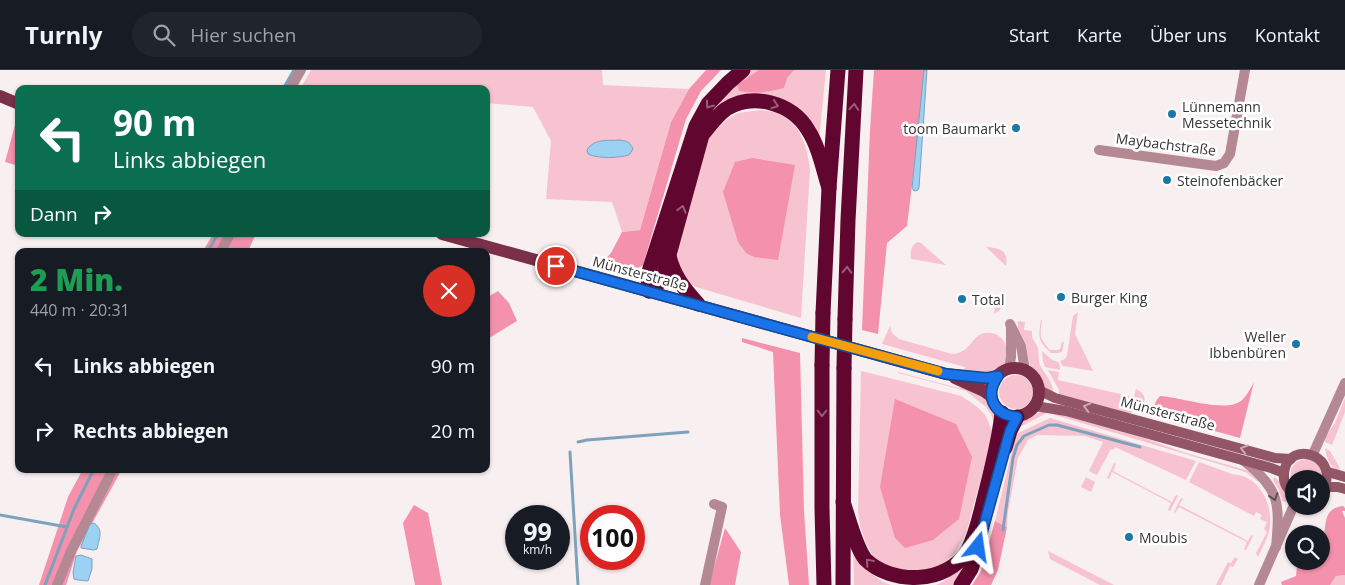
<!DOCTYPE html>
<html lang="de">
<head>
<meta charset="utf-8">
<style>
	body { margin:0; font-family:"Open Sans",sans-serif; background:#20242c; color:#f1f3f6; height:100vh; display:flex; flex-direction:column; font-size:19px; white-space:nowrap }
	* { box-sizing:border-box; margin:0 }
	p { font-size:16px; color:#9ea1a6 }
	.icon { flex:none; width:28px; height:28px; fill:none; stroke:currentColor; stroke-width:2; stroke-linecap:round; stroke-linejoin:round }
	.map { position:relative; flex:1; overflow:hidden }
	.sheet { position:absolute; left:15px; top:178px; width:475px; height:225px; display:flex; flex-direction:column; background:#171b24; border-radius:10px; box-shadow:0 1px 4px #0004 }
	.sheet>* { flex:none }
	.banner { position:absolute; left:15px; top:15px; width:475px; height:152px; border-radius:10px; box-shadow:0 1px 4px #0004; background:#0b6e4f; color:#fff; overflow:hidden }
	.fabs { position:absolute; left:1285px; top:400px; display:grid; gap:10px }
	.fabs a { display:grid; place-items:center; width:45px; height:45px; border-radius:50%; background:#171b24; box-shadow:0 1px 4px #0004; font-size:25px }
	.speed { position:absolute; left:505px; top:435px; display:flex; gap:10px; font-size:25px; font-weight:700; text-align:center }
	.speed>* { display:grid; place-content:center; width:65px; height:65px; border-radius:50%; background:#171b24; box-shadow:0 1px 4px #0004; line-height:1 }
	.speed small { font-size:12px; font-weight:400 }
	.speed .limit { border:8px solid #d22; background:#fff; color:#111 }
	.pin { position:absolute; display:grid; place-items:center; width:42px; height:42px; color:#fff; margin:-21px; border:2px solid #fff; border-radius:50%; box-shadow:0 1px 5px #0007 }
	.me { position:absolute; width:55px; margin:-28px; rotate:15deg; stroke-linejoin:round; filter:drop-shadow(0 0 4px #0008) }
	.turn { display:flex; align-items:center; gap:18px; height:105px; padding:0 15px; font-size:22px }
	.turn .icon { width:65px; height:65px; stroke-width:2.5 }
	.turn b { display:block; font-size:35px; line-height:42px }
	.then { display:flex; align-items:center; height:48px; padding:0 15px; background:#0003; gap:10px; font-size:19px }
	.round { display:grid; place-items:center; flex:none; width:52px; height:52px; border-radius:26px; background:#20242c }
	.summary { display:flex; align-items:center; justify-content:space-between; height:85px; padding:0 15px }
	h1 { font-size:30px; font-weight:800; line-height:38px; color:#1e9e55 }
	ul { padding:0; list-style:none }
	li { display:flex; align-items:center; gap:15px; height:65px; padding:0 15px }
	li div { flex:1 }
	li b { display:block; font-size:19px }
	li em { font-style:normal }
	header { display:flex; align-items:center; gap:30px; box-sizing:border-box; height:70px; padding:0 25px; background:#171b24; border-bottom:1px solid #363941 }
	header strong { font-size:24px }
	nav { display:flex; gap:28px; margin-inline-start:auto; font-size:18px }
	.search { width:350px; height:45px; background:#20242c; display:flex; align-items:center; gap:12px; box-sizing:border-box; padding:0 18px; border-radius:28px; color:#9ea1a6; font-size:19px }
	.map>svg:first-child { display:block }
	.green { fill:#f8c3d0 }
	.forest { fill:#f491ad }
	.water { fill:#9bd1f3; stroke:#7da2ba }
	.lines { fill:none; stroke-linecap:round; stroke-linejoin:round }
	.stream { stroke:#7da2ba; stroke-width:3 }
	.minor { stroke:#b48994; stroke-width:10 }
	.secondary { stroke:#935667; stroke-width:10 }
	.primary { stroke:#793048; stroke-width:12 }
	.motorway { stroke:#61072f; stroke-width:15 }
	.motorway-bridge { stroke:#61072f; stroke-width:15 }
	.oneway { stroke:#985e78 }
	.oneway2 { stroke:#c9aab3 }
	.oneway3 { stroke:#5c4d51 }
	.route-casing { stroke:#114b97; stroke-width:12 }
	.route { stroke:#1a73e8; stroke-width:9 }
	.slow { stroke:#f59e0b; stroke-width:9 }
	.poi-dot { fill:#1a78a5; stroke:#fff; stroke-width:2 }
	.labels { text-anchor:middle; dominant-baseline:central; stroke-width:5; stroke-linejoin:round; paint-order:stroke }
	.poi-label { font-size:14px; fill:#363334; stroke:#fff; text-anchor:start }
	.street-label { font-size:14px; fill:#363334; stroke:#fff }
</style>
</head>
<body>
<header>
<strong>Turnly</strong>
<div class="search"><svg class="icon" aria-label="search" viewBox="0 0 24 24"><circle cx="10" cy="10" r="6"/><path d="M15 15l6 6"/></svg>Hier suchen</div>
<nav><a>Start</a><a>Karte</a><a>Über uns</a><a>Kontakt</a></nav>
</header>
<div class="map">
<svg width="1345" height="515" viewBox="0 0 1345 515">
	<rect width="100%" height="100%" fill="#f8eff1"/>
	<!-- green -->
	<g class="green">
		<polygon points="311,0 602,0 603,15 689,19 671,52 640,160 622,162 612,132 546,129 551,71 533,37 486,33 486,19 300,19"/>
		<polygon points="750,0 826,0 819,70 785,30 706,45"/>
		<path d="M761 40C797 43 806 69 810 100L801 248 696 217 687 212 680 204 675 179 708 69 726 50 738 43Z"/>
		<path d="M917 172 921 173 946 195 911 189C910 182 911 176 917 172Z"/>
		<path d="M986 177C999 178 1009 180 1006 196Z"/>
		<polygon points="996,224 1000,227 1002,232 1000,240 994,244 995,237 987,235 988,230 995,231"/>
		<polygon points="1078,242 1075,264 1093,301 1063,296 1060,291 1065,289 1067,285 1073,246"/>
		<path d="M1041 250H1042C1040 267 1039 267 1050 280H1058L1060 279 1062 272H1064L1062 282 1058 283H1051C1038 271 1038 267 1041 250Z"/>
		<path d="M1018 251 1025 252 1024 260 1032 261C1031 271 1036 271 1038 279 1039 284 1038 290 1040 295 1044 304 1054 312 1053 323L1044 317 1041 309 1030 295 1029 291 1026 274 1018 258Z"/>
		<path d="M890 256 892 263 899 269 952 284C974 283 970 261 991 263 1011 266 1013 296 995 303 985 306 973 302 964 300L965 297 882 274Z"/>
		<polygon points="1042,281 1052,290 1058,292 1060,296 1060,300 1045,297 1043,291"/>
		<path d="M1048 300 1059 302 1058 310 1134 327 1136 319C1154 327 1141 345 1123 343 1117 342 1110 340 1104 338 1089 334 1074 329 1059 325V320Z"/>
		<path d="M861 301 961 326C969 331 979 337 985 345 988 349 989 356 992 360L990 376 966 463 955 483 946 491 937 498 902 504 875 490 866 473 860 456 858 441Z"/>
		<polygon points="898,302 958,318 961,317 979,323 990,332 997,343 994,353 991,344 986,337 966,321 898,303"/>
		<circle cx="1016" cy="322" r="17"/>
		<polygon points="1345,328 1345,342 1332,375 1325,372 1326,366 1335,353"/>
		<path d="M1041 342H1047V343L1016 359C1020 350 1031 345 1041 342Z"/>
		<polygon points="1055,343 1133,364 1183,382 1242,399 1248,401 1260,411 1257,411 1247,403 1242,401 1055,345 1054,344"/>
		<polygon points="1050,348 1196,391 1186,410 1115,377 1113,380 1111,379 1097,405 1089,401 1103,372 1084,366 1037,365 1028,370 1018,388 1008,442 1007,457 995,451 1012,381 1009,377 1016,364"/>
		<path d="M1325 378 1330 381C1333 387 1341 397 1340 402 1330 397 1327 390 1325 378Z"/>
		<path d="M1305 389C1316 390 1323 398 1321 409H1294V414C1287 403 1292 391 1305 389Z"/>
		<path d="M1199 392C1210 396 1221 400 1232 404 1235 405 1240 405 1243 406 1264 414 1274 440 1269 461 1267 470 1262 478 1258 487L1256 483 1267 462 1264 459 1267 452 1260 449 1262 445 1256 442 1254 446 1189 412Z"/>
		<polygon points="1114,393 1116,394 1113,401 1172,432 1176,425 1178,426 1170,441 1168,440 1171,433 1112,402 1109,409 1107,408"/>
		<polygon points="1086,407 1095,412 1091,422 1081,417"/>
		<path d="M1274 407C1283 413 1287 422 1286 432L1282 431 1279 420 1273 410Z"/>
		<polygon points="1181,428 1183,429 1179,435 1248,471 1251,465 1253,466 1246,480 1244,479 1247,472 1179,437 1175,443 1174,442"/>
		<path d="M853 481C863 496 873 509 891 515H854Z"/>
		<polygon points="1048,481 1114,515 1100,515 1050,489"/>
		<path d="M971 484 956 515H936C953 508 960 498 971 484Z"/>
		<polygon points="1235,487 1238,489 1233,497 1230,496 1221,515 1216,515 1228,492 1231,493"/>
		<polygon points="1345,505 1345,515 1330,515 1336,506"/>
	</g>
	<!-- forest -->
	<g class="forest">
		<polygon points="706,0 721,0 701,21 686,49 643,195 634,201 619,200 600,195 611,183 622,162 640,160 671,52 689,19"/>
		<path d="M759 0H794L787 8 784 18C769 22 754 24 739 21L737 15Z"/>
		<polygon points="874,0 926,0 907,156 887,173 878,264 862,260 870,60"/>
		<polygon points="15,55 19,55 19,96 5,92"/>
		<polygon points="752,88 795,95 778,190 754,187 746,183 738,172 723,122 735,92"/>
		<polygon points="213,164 256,164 248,181 203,181"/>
		<polygon points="498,221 509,233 517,251 486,270 486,228"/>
		<polygon points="742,268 800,283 804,441 809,515 789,515 780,445 773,282 742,272"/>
		<path d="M1254 312 1240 368 1153 344C1154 336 1155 331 1160 326 1180 327 1225 343 1241 331 1246 327 1251 318 1254 312Z"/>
		<polygon points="895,329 956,354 972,387 959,449 933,470 905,478 895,468 880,417"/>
		<polygon points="83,399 122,399 77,481 66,515 39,515 68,427"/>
		<polygon points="414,435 428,443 442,515 415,515 403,453"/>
		<path d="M1343 436 1345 438V441H1342L1345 448V505L1336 506 1330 515H1282L1281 512 1296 506 1297 495 1301 491H1321V466H1324C1326 451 1325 438 1343 436Z"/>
		<polygon points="995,451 1007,457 998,500 991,515 972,515 981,501"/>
		<polygon points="725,458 741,482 735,515 709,515"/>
	</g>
	<!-- water -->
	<g class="water">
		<polygon points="924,0 927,0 919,118 918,120 914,121 912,118"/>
		<path d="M620 70C627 71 630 72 633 79L629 85C618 88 599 89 588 84L587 80C594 68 608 71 620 70Z"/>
		<path d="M94 453C104 460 99 469 97 479L94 480 81 478V476L90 454Z"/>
		<polygon points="81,485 92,489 92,499 88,511 78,510 74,509 73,502 76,486"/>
	</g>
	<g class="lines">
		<!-- stream -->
		<g class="stream">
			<polyline points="283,19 294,0"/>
			<polyline points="208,181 218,164"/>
			<polyline points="578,372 587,370 688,362"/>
			<polyline points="570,382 578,515"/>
			<polyline points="0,445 67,457"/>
			<polyline points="1003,460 1013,388 1017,375 1024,366 1049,355 1057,355 1140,377"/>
			<polyline points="45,515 74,439 94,399"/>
		</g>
		<!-- minor -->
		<g class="minor">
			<polyline points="290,19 301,0"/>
			<polyline points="1099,80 1216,96 1224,93 1230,84 1245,0"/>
			<polyline points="221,181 230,164"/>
			<polyline points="1010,254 1021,276 1025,300"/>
			<polyline points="1009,299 1011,287 1011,258"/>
			<polyline points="1313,384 1345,313"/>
			<path d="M1244 391C1280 419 1280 434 1276 477"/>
			<polyline points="57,515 71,481 113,399"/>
			<polyline points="705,515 722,437 714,434"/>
			<polyline points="1259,515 1294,435"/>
		</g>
		<!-- secondary -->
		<g class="secondary">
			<polyline points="1039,320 1055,328 1275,388 1291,389"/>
			<polyline points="1035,336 1066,341 1271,398 1284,403"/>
			<polyline points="1328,402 1345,407"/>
			<polyline points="1325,417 1338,417 1345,419"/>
			<path d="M1294 424C1287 419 1283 412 1284 404 1287 366 1345 387 1321 422"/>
		</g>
		<!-- primary -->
		<g class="primary">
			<polyline points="0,26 19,34"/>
			<polyline points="442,164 946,304 987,309 997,306"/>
			<circle cx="1015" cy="322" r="24"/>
			<polyline points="955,308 984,321 991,326"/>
		</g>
		<!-- motorway -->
		<g class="motorway">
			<path d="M669 186C674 206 684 219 698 234"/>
			<path d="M649 221 661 211 664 203 702 65C710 56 716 46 726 39 753 22 792 33 808 60 819 77 823 99 829 118"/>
			<polyline points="649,221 648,208 650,198 696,56 708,34 728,13 743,0"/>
			<polyline points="823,243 829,118 838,0"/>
			<polyline points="845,249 848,150 856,0"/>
			<polyline points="822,295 822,438 824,515"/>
			<polyline points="1005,378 1010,361 1017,347"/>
			<path d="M843 432C849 449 855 475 865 489 891 515 947 515 968 480 976 464 980 446 984 429 991 401 999 372 1002 343"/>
			<polyline points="843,515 844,298"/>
			<polyline points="961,515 971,499 980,470"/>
		</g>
		<!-- motorway-bridge -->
		<g class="motorway-bridge">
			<polyline points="822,295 823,243"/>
			<polyline points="844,298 845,249"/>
		</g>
	</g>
	<!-- one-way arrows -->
	<defs><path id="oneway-chevron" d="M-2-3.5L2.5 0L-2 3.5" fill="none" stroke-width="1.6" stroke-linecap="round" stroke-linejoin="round" transform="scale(1.25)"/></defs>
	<g class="oneway">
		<use href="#oneway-chevron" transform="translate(709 35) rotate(126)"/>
		<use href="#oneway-chevron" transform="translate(775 35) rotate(18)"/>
		<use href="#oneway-chevron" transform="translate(854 37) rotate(-86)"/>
		<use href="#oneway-chevron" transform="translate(682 139) rotate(-74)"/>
		<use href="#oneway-chevron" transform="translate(847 200) rotate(-88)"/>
		<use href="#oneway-chevron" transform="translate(822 343) rotate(90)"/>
		<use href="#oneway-chevron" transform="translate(869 492) rotate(-131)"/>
	</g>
	<g class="oneway2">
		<use href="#oneway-chevron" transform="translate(1087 337) rotate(-165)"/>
		<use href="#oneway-chevron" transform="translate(1244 379) rotate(-164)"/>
	</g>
	<use class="oneway3" href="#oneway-chevron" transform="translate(1274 427) rotate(72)"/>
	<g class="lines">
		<defs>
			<path id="route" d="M556 196 946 304 987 308 998 306C984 326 994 345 1017 347L1010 361 978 477"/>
		</defs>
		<!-- route casing -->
		<use href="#route" class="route-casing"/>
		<!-- route -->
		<use href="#route" class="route"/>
		<!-- slow -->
		<polyline class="slow" points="812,267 938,301"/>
	</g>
	<!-- markers -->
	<g class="poi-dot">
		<circle cx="1172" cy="44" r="5"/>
		<circle cx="1016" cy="58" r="5"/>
		<circle cx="1167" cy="110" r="5"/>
		<circle cx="1061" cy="227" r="5"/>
		<circle cx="962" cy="229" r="5"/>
		<circle cx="1296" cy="274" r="5"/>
		<circle cx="1129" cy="467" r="5"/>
	</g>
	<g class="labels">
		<!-- poi labels -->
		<g class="poi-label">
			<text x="1182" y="36">Lünnemann<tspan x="1182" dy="16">Messetechnik</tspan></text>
			<text x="1006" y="58" text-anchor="end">toom Baumarkt</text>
			<text x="1177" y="110">Steinofenbäcker</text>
			<text x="1071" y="227">Burger King</text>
			<text x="972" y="229">Total</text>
			<text x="1286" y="266" text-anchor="end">Weller<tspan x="1286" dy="16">Ibbenbüren</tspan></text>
			<text x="1139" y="467">Moubis</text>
		</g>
		<!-- street labels -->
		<g class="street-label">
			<text transform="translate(1166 74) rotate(7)">Maybachstraße</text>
			<text transform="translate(640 203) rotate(15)">Münsterstraße</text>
			<text transform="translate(1168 343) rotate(15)">Münsterstraße</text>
		</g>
	</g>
</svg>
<div class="fabs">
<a><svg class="icon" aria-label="sound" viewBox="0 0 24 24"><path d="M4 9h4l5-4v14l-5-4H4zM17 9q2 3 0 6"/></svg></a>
<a><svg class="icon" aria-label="search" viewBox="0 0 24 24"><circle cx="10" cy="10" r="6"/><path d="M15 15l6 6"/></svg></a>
</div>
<div class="speed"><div>99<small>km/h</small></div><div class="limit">100</div></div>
<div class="pin" style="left:556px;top:196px;background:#d93025"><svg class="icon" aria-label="arrive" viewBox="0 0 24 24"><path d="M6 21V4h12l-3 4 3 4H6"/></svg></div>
<svg class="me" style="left:978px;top:477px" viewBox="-20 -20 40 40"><path d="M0-17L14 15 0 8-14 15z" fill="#1a73e8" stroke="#fff" stroke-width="4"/></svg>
<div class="banner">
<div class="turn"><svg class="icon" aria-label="left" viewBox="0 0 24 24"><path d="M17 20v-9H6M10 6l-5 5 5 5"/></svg><div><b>90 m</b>Links abbiegen</div></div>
<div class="then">Dann<svg class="icon" aria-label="right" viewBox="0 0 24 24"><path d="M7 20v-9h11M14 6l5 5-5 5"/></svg></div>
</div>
<section class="sheet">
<div class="summary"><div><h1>2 Min.</h1><p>440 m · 20:31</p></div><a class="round" style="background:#d93025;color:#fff"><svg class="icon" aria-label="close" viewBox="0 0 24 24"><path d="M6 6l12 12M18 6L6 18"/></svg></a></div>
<ul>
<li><svg class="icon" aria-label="left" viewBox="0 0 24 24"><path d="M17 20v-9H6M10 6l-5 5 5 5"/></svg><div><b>Links abbiegen</b></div><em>90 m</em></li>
<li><svg class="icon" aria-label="right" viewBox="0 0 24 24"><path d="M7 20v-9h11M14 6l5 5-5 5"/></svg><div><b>Rechts abbiegen</b></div><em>20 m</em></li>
</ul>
</section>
</div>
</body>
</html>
